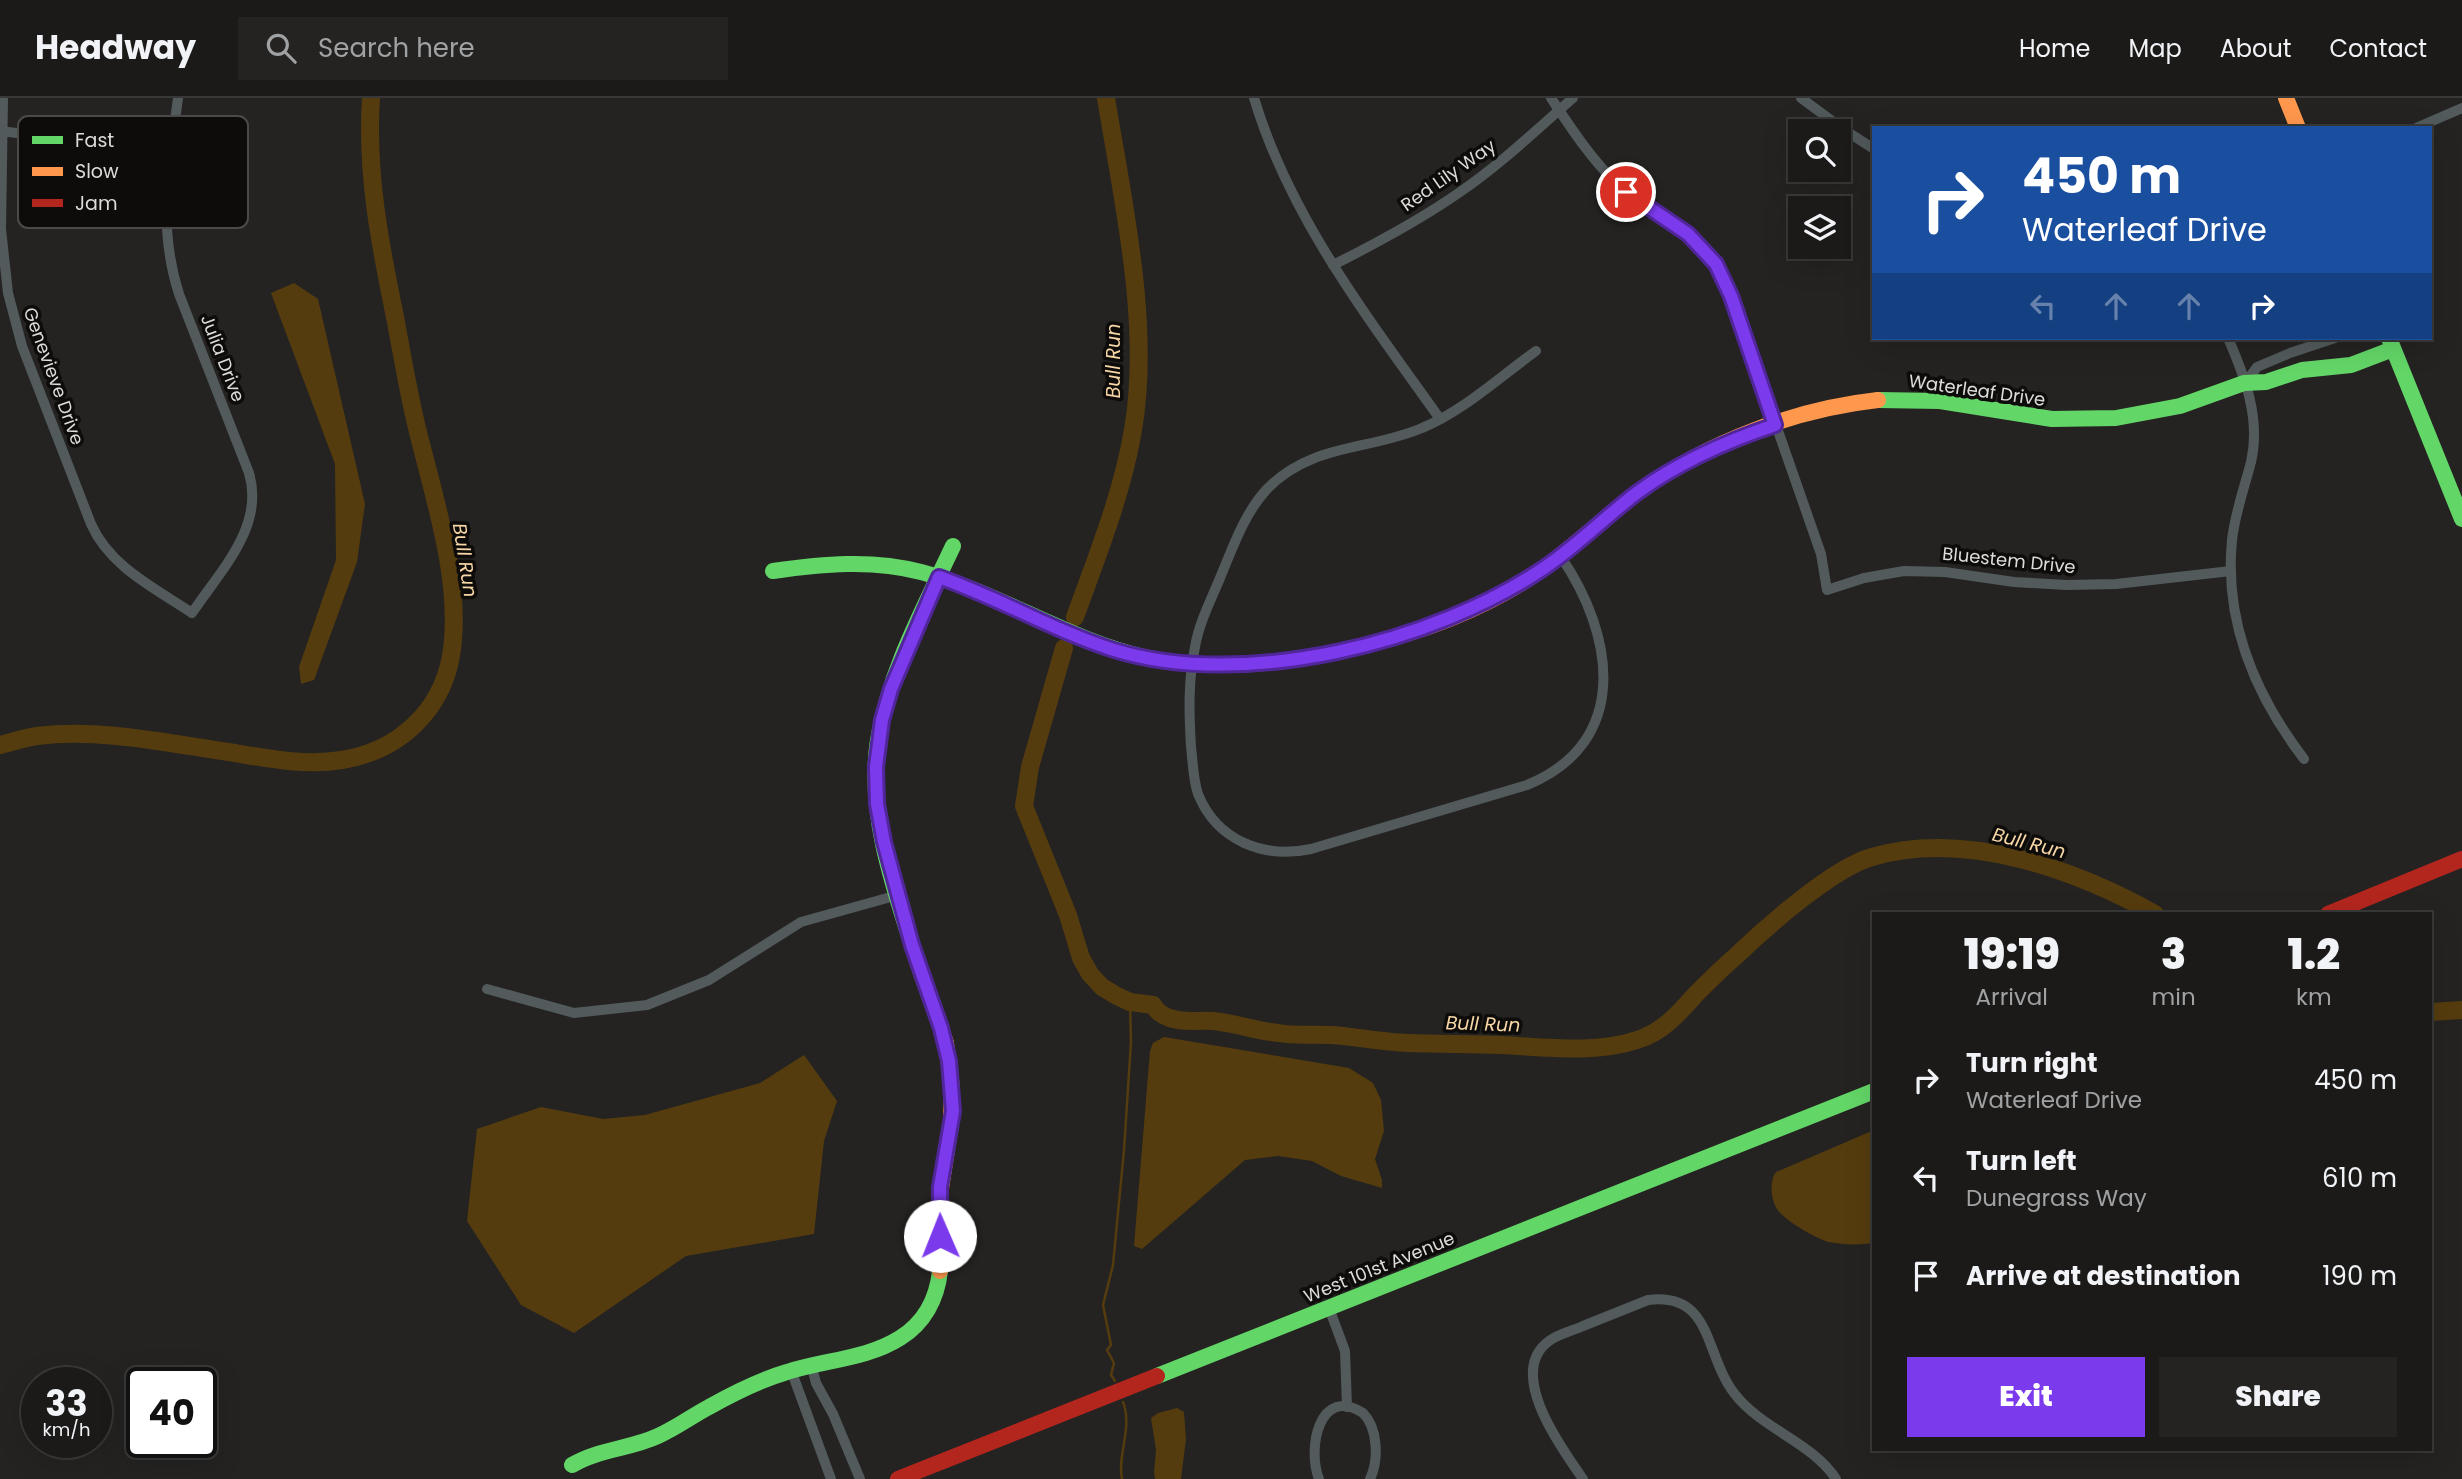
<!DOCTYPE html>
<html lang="en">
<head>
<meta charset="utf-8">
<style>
	body { margin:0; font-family:Poppins,sans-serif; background:#242322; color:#f1f3f6; height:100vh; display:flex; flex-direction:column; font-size:26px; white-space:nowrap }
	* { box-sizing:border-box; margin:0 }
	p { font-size:23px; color:#a0a1a2 }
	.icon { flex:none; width:38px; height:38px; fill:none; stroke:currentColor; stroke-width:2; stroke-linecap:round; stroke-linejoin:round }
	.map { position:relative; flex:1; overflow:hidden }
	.panel { position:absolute; left:1872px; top:814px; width:560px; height:539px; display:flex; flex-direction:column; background:#1b1a19; border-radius:0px; box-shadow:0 7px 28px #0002,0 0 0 2px #393838 }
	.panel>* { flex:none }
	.guide { position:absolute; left:1872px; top:28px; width:560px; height:214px; border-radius:0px; box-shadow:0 7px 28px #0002,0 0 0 2px #393838; background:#1a4fa0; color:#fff; overflow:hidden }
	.tools { position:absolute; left:1788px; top:21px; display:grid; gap:14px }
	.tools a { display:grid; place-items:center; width:63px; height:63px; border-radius:0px; background:#1b1a19; box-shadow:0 7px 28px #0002,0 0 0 2px #393838; font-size:35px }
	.speed { position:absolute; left:21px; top:1269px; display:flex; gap:14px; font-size:35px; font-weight:700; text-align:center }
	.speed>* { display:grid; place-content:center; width:91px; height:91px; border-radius:50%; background:#1b1a19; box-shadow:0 7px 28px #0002,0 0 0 2px #393838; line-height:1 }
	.speed small { font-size:18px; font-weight:400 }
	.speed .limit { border:4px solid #111; border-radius:10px; background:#fff; color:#111 }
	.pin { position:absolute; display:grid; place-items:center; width:60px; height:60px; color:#fff; margin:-30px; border:4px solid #fff; border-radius:50%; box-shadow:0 2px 7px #0007 }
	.me { position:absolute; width:77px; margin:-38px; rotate:359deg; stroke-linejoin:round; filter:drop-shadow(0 0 5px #0008) }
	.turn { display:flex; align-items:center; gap:24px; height:147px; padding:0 35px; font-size:32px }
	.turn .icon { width:91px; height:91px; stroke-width:2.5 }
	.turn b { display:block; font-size:49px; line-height:60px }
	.lanes { display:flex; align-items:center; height:66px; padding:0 35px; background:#0003; justify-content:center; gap:35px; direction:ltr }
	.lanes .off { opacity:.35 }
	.eta { display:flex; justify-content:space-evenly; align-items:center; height:119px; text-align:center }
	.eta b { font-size:42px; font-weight:800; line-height:49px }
	.primary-button { display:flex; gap:14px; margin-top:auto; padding:14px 35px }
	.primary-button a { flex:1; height:80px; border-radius:0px; background:#7c3aed; color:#fff; font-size:28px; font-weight:800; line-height:80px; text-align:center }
	.primary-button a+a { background:#242322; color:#f1f3f6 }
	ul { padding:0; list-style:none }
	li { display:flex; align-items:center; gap:21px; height:98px; padding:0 35px }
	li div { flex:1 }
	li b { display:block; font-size:26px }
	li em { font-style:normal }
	header { display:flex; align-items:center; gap:42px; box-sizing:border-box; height:98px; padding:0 35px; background:#1b1a19; border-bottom:2px solid #393838 }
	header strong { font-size:33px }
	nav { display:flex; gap:38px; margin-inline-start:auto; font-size:24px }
	.search { width:490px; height:63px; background:#242322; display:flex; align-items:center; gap:18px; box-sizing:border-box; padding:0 24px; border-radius:0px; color:#a0a1a2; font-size:26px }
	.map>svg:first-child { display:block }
	.water { fill:#553c0e }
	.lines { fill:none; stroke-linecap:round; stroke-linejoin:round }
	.stream { stroke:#553c0e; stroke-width:2.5 }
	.river { stroke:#553c0e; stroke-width:18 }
	.street { stroke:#525a5c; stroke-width:10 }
	.fast { stroke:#63d668; stroke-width:16 }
	.slow { stroke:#ff974d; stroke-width:16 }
	.jam { stroke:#b3261e; stroke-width:16 }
	.route-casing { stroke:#51269a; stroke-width:18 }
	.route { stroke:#7c3aed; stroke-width:12 }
	.labels { text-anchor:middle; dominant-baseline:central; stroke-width:7; stroke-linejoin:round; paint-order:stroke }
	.street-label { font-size:18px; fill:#dedcda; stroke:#0d0c0b }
	.water-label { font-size:19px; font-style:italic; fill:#f8d7a6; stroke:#0d0c0b }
	.key { fill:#0d0c0b; stroke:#4c4a49; stroke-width:2 }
	.key-label { font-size:19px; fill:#dedcda }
</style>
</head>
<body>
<header>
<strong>Headway</strong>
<div class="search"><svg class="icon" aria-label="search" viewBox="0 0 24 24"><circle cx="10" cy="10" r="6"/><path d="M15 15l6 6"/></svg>Search here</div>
<nav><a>Home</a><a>Map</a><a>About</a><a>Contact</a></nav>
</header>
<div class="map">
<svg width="2462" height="1381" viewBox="0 0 2462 1381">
	<rect width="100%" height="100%" fill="#242321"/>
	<!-- water -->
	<g class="water">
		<polygon points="294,185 318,201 365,406 357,464 314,582 301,586 299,569 336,462 335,366 271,195"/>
		<polygon points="1164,939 1349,970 1373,985 1381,1002 1384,1033 1375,1061 1382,1082 1382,1090 1341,1078 1312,1063 1278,1058 1245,1062 1142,1151 1134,1148 1150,953 1153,945"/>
		<polygon points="804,957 837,1003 824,1043 814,1136 686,1158 574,1235 521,1207 467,1123 477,1031 541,1009 603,1021 645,1017 760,985"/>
		<path d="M1874 1032V1145C1860 1147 1844 1147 1829 1144 1817 1141 1784 1122 1777 1111 1771 1102 1769 1083 1776 1074Z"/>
		<polygon points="1177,1310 1184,1314 1186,1341 1181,1381 1155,1381 1154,1374 1156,1352 1151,1320 1158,1315"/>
	</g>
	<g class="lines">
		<!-- stream -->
		<g class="stream">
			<polyline points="1115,1283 1111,1277 1114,1265 1107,1252 1111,1247 1103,1207 1113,1167 1124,1052 1131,944 1130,904"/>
			<path d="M1122 1381C1117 1356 1133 1330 1123 1304"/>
		</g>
		<!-- river -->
		<g class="river">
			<path d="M1075 519C1097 458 1122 397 1133 332 1151 227 1123 104 1106 0"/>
			<path d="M1064 550 1030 669 1024 708 1068 817 1081 860 1090 876 1102 889 1117 898 1130 904 1153 907C1155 910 1157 913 1160 915 1175 926 1196 922 1213 923 1235 925 1256 933 1278 935 1295 938 1314 936 1332 937 1357 939 1383 944 1408 945 1439 946 1470 946 1501 947 1545 949 1595 956 1637 942 1663 934 1679 915 1696 896 1709 883 1722 870 1736 858 1766 829 1833 770 1872 759 1965 732 2074 771 2155 816"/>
			<path d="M0 647C12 644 24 640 37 638 102 630 170 646 235 655 270 661 306 668 342 662 398 653 441 614 451 558 463 486 434 400 417 330 408 293 402 256 395 219 380 146 366 75 371 0"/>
			<polyline points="2431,914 2462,912"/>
		</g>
		<!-- street -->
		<g class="street">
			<path d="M3 0 1 131 8 195 22 248 91 426C110 469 155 490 192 515 220 473 265 429 249 375L179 196C157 128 169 69 178 0"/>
			<path d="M1254 0C1290 120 1369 221 1440 321"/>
			<path d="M1551 0C1571 30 1591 61 1617 86 1665 129 1704 131 1731 198L1821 456 1827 492 1864 480 1904 473 1945 474 2014 484 2067 487 2116 486 2231 473"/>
			<polyline points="1801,0 1843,31 1874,51"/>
			<polyline points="2416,30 2462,10"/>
			<polyline points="0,33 171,54"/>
			<path d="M1333 167C1377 145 1420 122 1460 94 1501 66 1536 32 1573 0"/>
			<path d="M2228 240C2245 279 2261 321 2251 364 2244 391 2235 415 2232 442 2224 524 2255 597 2304 661"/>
			<path d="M1536 253C1501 278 1462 314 1422 330 1368 353 1312 345 1267 391 1244 416 1233 449 1220 480 1211 502 1199 525 1195 549 1188 583 1189 615 1191 649 1193 665 1193 681 1198 696 1217 743 1264 761 1311 751L1527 687C1632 644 1614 536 1561 459"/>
			<polyline points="2246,284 2257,269 2290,255 2335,240"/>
			<polyline points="487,891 574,915 647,907 709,882 801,824 898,797"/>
			<polyline points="1329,1210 1345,1253 1347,1309"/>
			<polyline points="811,1266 816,1285 833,1316 860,1381"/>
			<polyline points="791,1272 831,1381"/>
			<path d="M1319 1381C1307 1351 1319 1287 1363 1315 1378 1330 1379 1362 1370 1381"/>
			<path d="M1583 1381C1563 1352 1505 1275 1549 1243 1558 1236 1572 1233 1583 1228 1605 1219 1626 1211 1648 1202 1713 1194 1704 1256 1734 1295 1761 1331 1812 1344 1836 1381"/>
		</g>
		<!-- fast -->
		<g class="fast">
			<polyline points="2389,240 2462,421"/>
			<polyline points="1878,302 1940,303 2052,321 2116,320 2180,308 2244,285 2266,284 2302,272 2351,267 2393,251"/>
			<path d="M773 473C822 466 872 461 921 474 998 494 1066 541 1144 559 1217 575 1293 565 1365 547"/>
			<path d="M920 872C897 800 866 719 878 642 889 573 924 510 953 448"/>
			<polyline points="1157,1278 1874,993"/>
			<path d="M572 1367C599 1351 630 1351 658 1338 676 1330 692 1318 709 1309 734 1295 760 1282 787 1274 824 1262 867 1261 900 1240 924 1225 937 1201 940 1173"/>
		</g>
		<!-- slow -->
		<g class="slow">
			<polyline points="2286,0 2298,30"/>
			<path d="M1365 547C1421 534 1478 513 1528 481 1568 455 1602 420 1641 392 1709 344 1795 311 1878 302"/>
			<polyline points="920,872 946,945 952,990 951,1026 939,1103 940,1173"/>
		</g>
		<!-- jam -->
		<g class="jam">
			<polyline points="2328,816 2462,761"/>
			<polyline points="898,1381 1157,1278"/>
		</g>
	</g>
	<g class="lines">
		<defs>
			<path id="route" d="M940 1138V1089L953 1013 949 963 941 930 912 847 884 744 877 706 876 669 882 622 891 591 939 479C999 500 1054 533 1114 552 1244 592 1433 545 1544 470 1577 448 1606 418 1638 394 1679 364 1727 343 1775 327L1731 198 1716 166 1688 136 1626 94"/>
		</defs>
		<!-- route casing -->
		<use href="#route" class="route-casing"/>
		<!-- route -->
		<use href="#route" class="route"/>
	</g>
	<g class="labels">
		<!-- street labels -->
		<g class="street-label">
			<text transform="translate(1448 77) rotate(-35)">Red Lily Way</text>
			<text transform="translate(223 260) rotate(69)">Julia Drive</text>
			<text transform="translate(54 278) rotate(70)">Genevieve Drive</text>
			<text transform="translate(1977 292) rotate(8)">Waterleaf Drive</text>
			<text transform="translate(2009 462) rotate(6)">Bluestem Drive</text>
			<text transform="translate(1379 1169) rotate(-22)">West 101st Avenue</text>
		</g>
		<!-- water labels -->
		<g class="water-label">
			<text transform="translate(1113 263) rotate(-90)">Bull Run</text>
			<text transform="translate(465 462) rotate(81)">Bull Run</text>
			<text transform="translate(2029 745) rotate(14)">Bull Run</text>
			<text transform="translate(1483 926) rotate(2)">Bull Run</text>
		</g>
	</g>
	<!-- legend -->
	<rect x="18" y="18" width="230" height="112" rx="10" class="key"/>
	<rect x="32" y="38" width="31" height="8" fill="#63d668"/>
	<rect x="32" y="69" width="31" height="9" fill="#ff974d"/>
	<rect x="32" y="101" width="31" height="8" fill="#b3261e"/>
	<g class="key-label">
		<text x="75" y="49">Fast</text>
		<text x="75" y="80">Slow</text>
		<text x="75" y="112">Jam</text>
	</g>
</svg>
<div class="tools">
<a><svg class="icon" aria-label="search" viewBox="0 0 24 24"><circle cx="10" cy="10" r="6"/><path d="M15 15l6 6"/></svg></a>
<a><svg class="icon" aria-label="layers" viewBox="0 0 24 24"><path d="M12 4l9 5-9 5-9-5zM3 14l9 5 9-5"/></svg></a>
</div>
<div class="speed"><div>33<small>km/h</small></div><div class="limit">40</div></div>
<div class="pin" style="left:1626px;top:94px;background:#d93025"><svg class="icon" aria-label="arrive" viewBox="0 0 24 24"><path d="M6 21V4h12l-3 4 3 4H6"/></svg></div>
<svg class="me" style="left:940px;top:1138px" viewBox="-20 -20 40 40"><circle r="19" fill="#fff"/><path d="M0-13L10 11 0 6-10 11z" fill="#7c3aed"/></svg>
<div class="guide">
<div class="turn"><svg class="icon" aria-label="right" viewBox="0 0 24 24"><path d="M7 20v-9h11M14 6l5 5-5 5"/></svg><div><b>450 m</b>Waterleaf Drive</div></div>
<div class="lanes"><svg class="icon off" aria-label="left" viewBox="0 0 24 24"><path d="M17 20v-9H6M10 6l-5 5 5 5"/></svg><svg class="icon off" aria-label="ahead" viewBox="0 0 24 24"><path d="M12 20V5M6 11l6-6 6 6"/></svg><svg class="icon off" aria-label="ahead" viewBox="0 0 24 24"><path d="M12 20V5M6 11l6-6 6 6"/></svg><svg class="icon" aria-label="right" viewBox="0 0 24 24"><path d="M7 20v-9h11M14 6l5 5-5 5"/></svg></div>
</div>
<section class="panel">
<div class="eta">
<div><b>19:19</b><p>Arrival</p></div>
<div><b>3</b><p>min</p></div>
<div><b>1.2</b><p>km</p></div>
</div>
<ul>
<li><svg class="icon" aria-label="right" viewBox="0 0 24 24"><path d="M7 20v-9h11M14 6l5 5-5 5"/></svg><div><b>Turn right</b><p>Waterleaf Drive</p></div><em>450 m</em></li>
<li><svg class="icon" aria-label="left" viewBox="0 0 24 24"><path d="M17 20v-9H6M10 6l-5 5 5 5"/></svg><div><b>Turn left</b><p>Dunegrass Way</p></div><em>610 m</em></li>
<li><svg class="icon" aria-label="arrive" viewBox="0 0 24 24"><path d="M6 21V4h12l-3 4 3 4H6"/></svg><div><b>Arrive at destination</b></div><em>190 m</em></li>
</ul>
<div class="primary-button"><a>Exit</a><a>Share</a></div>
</section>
</div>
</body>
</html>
